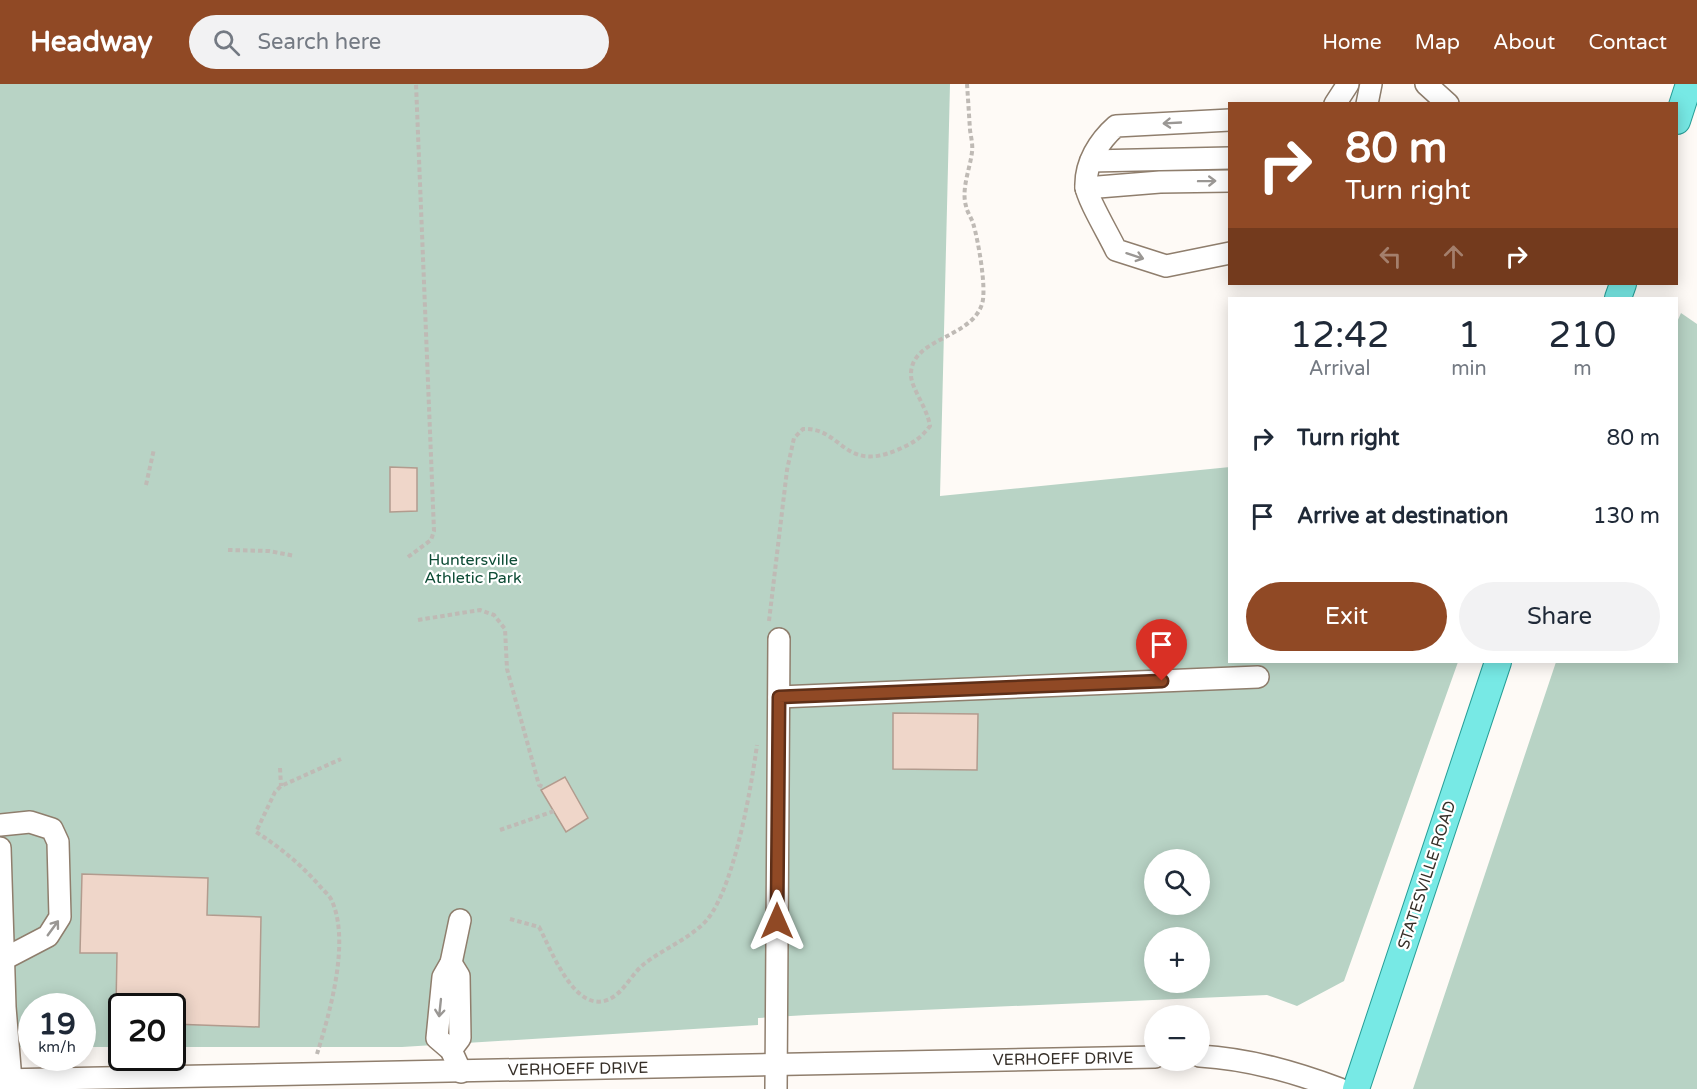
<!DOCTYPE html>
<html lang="en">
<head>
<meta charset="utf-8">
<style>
	body { margin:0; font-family:"Varela Round",sans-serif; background:#f2f2f3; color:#1f2937; height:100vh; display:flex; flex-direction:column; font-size:22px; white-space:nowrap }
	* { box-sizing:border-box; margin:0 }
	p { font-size:20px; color:#747a83 }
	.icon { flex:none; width:33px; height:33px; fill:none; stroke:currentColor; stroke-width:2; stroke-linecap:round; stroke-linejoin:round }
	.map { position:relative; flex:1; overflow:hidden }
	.details { position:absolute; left:1228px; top:213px; width:450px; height:366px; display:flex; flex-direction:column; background:#fff; border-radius:0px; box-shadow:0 3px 15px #0003 }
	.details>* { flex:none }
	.top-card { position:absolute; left:1228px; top:18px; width:450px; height:183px; border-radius:0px; box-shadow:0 3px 15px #0003; background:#904925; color:#fff; overflow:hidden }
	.controls { position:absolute; left:1144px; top:765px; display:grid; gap:12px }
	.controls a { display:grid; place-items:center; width:66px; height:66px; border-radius:50%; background:#fff; box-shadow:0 3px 15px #0003; font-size:30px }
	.speed { position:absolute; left:18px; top:909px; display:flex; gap:12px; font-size:30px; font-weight:700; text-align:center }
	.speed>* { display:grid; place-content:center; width:78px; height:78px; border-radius:50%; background:#fff; box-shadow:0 3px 15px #0003; line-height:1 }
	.speed small { font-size:15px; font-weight:400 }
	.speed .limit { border:3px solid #111; border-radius:9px; background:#fff; color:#111 }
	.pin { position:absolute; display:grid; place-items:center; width:51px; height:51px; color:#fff; margin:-62px -26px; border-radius:50% 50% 50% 0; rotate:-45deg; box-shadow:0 0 6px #0007 }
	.pin .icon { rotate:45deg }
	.me { position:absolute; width:66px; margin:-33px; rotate:0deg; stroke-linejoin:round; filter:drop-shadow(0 0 4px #0008) }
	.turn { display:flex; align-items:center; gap:21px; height:126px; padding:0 18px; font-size:27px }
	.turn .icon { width:78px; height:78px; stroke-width:2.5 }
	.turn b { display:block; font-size:42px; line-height:51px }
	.lanes { display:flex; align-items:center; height:57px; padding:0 18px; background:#0003; justify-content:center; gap:30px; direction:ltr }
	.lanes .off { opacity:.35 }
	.eta { display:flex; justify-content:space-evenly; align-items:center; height:102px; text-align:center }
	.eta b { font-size:36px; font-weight:600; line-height:42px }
	.action { display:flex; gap:12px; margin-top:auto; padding:12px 18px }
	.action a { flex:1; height:69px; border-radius:36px; background:#904925; color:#fff; font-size:24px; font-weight:600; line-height:69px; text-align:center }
	.action a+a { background:#f2f2f3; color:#1f2937 }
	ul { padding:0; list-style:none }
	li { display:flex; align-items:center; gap:18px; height:78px; padding:0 18px }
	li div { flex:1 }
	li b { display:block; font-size:22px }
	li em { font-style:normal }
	header { display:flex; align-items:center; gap:36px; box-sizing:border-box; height:84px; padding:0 30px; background:#904925; color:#fff }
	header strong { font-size:28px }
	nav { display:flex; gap:33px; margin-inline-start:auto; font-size:21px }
	.search { width:420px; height:54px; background:#f2f2f3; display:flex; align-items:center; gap:15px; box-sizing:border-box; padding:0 21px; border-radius:33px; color:#747a83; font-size:22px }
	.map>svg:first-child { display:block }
	.green { fill:#b8d3c5; fill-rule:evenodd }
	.building { fill:#efd6c9; stroke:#b29b8e; stroke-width:1.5 }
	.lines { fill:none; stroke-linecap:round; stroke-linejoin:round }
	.minor-casing { stroke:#8f7e6d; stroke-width:24 }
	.major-casing { stroke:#269e97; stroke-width:28 }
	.path { stroke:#bfbab5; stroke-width:4; stroke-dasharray:4.5 3; stroke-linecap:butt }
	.minor { stroke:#fff; stroke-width:21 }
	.major { stroke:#77e9e5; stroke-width:26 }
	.oneway { stroke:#9a9794 }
	.route-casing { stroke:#5e2f18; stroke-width:15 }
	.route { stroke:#904925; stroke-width:10 }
	.labels { text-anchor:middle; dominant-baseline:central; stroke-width:4.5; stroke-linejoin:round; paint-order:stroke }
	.park-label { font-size:16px; fill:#0e4c36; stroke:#fff }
	.street-label { font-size:16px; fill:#362f28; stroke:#fff }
</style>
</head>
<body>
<header>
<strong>Headway</strong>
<div class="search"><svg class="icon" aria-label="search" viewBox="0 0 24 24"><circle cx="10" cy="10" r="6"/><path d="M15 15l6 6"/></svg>Search here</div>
<nav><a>Home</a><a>Map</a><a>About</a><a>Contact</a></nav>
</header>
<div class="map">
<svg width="1697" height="1005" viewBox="0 0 1697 1005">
	<rect width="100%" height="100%" fill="#fefaf6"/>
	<!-- green -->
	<g class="green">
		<path d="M0 0H950L940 412 1230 383V578H1458L1344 897 1297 922 1267 911 807 931 758 934V941L402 963H173L172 922H122L121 963H83L82 922H32L31 963H0ZM1155 776H1200V820H1155ZM1155 854H1200V898H1155Z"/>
		<polygon points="1681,229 1697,240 1697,1005 1413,1005 1556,578 1677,578 1677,238"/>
	</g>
	<!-- building -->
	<g class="building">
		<polygon points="390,383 417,384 417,427 390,428"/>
		<polygon points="893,629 978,630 977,686 893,685"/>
		<polygon points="565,693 588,734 566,748 541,706"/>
		<polygon points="82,790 208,794 207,831 261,833 259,943 172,940 172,922 116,922 117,869 80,869"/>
	</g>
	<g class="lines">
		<defs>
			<g id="minor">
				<polyline points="1426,0 1448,20"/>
				<polyline points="1335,20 1348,0"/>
				<polyline points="1367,20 1371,0"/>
				<path d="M1230 36 1116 42C1099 57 1085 79 1086 103 1087 114 1110 153 1116 166L1166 182 1230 169"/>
				<polyline points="1091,77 1230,74"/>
				<polyline points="1086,104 1160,98 1230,97"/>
				<polyline points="779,613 1258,593"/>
				<polyline points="0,741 30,738 52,745 58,758 60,833 48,852 4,875"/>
				<polyline points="0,764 5,923 11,996"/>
				<polyline points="460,836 451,879 443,893 437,954 451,966 461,988"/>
				<polyline points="451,966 460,954 459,892 451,879"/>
				<path d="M1200 972C1249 975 1294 988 1340 1005"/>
				<polyline points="0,996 1155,973"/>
				<polyline points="776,1005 779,555"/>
			</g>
			<g id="major">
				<polyline points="1677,37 1689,0"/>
				<polyline points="1618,214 1623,200"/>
				<polyline points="1356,1005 1498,578"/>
			</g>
		</defs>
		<!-- minor casing -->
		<use href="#minor" class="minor-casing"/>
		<!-- major casing -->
		<use href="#major" class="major-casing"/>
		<!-- path -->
		<g class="path">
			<polyline points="146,401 154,365"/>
			<polyline points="228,466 269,467 295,472"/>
			<polyline points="408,473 431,456 434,447 416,0"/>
			<polyline points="418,536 480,526 494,531 505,545 507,585 539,701 545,704"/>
			<path d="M769 537 787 386 794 354 803 345C842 343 843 389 897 366 913 359 919 356 930 342 927 323 911 304 911 291 910 254 971 255 982 220 987 205 978 155 973 139 971 133 967 128 966 122 961 105 970 85 972 68 973 61 971 53 970 46 969 30 968 15 967 0"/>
			<polyline points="280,684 281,702"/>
			<polyline points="500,746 554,727"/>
			<path d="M510 835 539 843C552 867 578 940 616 911 627 902 633 889 644 880 662 866 684 857 701 842 733 815 751 704 757 661"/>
			<path d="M317 970C330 928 351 856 331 815 328 810 323 806 319 801 300 780 280 763 256 748L275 708 281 702 341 675"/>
		</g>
		<!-- minor -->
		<use href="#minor" class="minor"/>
		<!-- major -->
		<use href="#major" class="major"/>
	</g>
	<!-- one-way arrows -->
	<defs><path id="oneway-shaft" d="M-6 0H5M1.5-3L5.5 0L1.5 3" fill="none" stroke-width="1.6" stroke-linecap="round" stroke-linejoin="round" transform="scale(1.5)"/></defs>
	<g class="oneway">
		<use href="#oneway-shaft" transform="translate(1172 39) rotate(177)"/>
		<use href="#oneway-shaft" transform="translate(1207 97) rotate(-1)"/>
		<use href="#oneway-shaft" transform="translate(1135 172) rotate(18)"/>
		<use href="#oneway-shaft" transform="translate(53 844) rotate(-54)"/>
		<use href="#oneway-shaft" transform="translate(440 924) rotate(96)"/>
	</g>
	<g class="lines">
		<defs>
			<polyline id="route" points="777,837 779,613 1162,597"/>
		</defs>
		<!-- route casing -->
		<use href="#route" class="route-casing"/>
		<!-- route -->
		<use href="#route" class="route"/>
	</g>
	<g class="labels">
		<!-- park labels -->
		<g class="park-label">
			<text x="473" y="476">Huntersville<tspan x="473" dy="18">Athletic Park</tspan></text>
		</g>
		<!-- street labels -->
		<g class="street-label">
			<text transform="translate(1427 791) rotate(-72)">STATESVILLE ROAD</text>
			<text transform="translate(1063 975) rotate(-1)">VERHOEFF DRIVE</text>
			<text transform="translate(578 985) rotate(-1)">VERHOEFF DRIVE</text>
		</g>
	</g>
</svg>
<div class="controls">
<a><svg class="icon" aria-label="search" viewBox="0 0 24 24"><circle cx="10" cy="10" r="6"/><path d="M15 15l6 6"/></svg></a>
<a>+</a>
<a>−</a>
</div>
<div class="speed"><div>19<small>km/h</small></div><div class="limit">20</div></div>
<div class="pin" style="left:1162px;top:597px;background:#d93025"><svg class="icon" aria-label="arrive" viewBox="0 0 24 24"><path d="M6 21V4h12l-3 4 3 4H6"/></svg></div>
<svg class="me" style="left:777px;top:837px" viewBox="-20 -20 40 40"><path d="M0-17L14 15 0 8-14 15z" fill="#904925" stroke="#fff" stroke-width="4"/></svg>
<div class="top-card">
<div class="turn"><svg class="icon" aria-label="right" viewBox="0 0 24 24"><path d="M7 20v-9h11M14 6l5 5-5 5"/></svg><div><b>80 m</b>Turn right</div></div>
<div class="lanes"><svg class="icon off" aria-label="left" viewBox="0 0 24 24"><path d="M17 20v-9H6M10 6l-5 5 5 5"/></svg><svg class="icon off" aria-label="ahead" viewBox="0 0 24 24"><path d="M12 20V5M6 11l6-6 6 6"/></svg><svg class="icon" aria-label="right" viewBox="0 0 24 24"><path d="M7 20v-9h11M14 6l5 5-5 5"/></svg></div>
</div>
<section class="details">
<div class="eta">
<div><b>12:42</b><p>Arrival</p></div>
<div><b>1</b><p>min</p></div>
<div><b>210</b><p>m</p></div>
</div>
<ul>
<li><svg class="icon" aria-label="right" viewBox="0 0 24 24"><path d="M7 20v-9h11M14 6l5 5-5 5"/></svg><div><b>Turn right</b></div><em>80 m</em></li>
<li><svg class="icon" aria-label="arrive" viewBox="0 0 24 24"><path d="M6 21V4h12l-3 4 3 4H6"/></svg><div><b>Arrive at destination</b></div><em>130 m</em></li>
</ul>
<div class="action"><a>Exit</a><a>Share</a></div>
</section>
</div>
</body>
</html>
